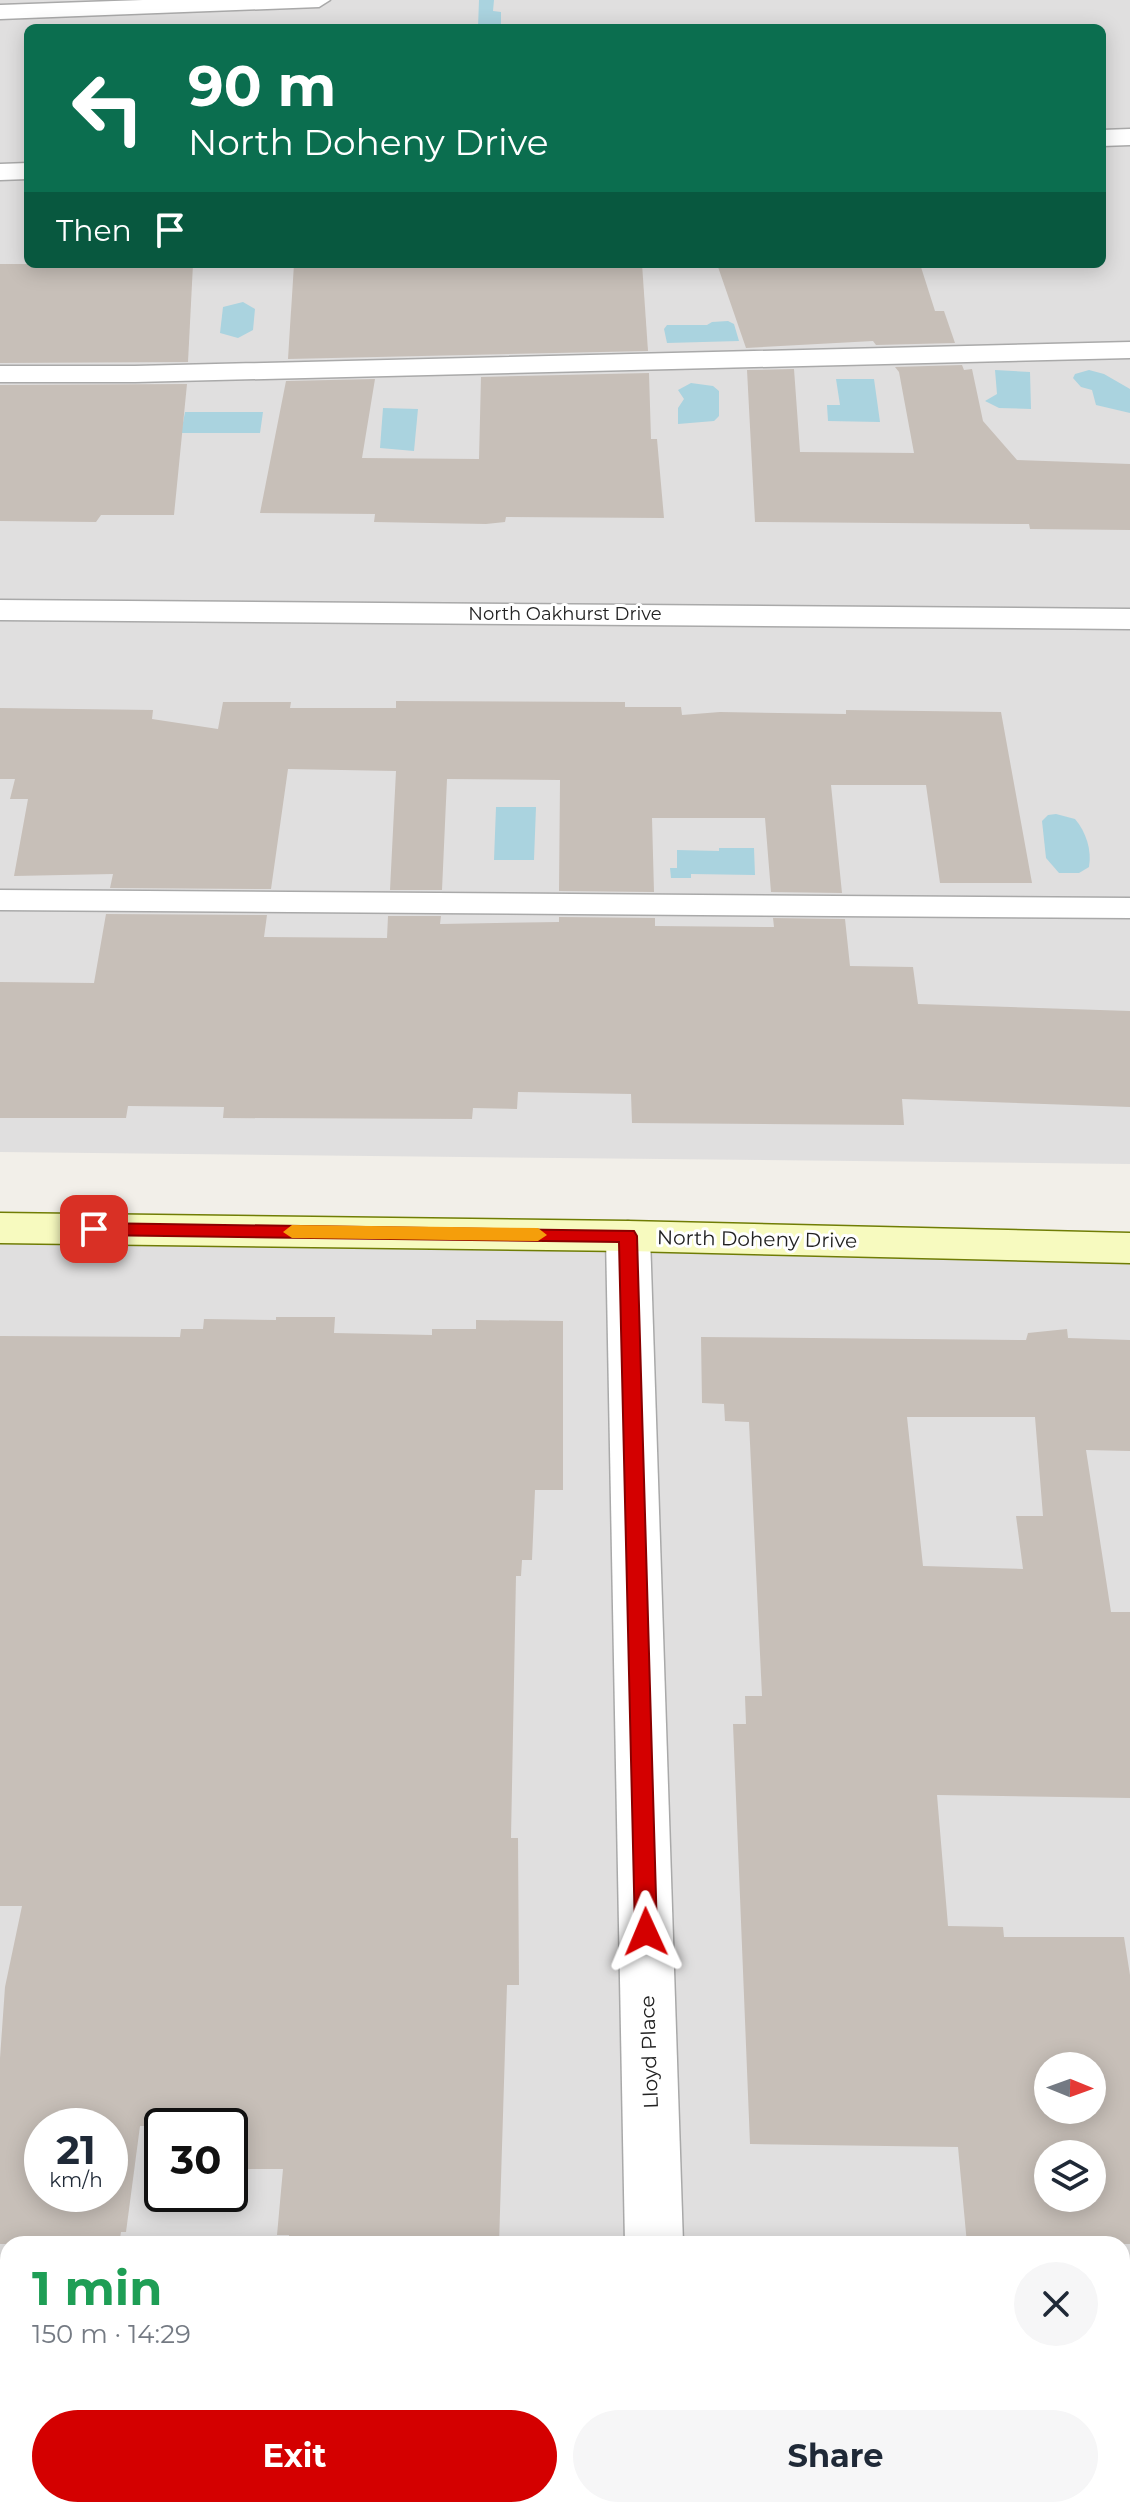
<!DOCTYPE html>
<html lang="en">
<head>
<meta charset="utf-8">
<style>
	body { margin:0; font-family:Montserrat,sans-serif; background:#f6f6f7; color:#1f2937; height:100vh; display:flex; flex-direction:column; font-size:30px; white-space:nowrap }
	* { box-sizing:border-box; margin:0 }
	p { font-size:26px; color:#747a83 }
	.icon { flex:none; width:44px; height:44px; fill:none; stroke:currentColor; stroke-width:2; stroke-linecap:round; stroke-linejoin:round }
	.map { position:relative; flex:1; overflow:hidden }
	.drawer { position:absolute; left:0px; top:2236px; width:1130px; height:282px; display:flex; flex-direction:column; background:#fff; border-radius:24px 24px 0 0; box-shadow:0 4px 20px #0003 }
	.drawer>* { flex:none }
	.guide { position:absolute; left:24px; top:24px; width:1082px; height:244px; border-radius:12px; box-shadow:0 4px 20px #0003; background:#0b6e4f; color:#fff; overflow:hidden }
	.needle { width:52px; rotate:91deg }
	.controls { position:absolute; left:1034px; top:2052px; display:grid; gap:16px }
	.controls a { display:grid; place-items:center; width:72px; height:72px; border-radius:50%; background:#fff; box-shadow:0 4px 20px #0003; font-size:40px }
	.speed { position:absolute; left:24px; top:2108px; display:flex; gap:16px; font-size:40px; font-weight:700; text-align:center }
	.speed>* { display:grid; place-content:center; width:104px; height:104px; border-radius:50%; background:#fff; box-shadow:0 4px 20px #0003; line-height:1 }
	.speed small { font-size:20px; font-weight:400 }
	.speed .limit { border:4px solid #111; border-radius:12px; background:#fff; color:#111 }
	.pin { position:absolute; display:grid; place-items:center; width:68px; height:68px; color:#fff; margin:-34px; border-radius:16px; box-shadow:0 4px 12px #0006 }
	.me { position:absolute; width:88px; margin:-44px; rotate:359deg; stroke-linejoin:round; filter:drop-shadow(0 0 6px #0008) }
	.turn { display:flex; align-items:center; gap:28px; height:168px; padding:0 32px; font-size:36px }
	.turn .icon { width:104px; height:104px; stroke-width:2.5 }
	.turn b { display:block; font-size:56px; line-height:68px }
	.then { display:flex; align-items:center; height:76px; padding:0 32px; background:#0003; gap:16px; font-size:30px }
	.round { display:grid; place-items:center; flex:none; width:84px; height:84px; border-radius:42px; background:#f6f6f7 }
	.overview { display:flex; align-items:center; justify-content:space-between; height:136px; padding:0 32px }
	h1 { font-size:48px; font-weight:700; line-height:60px; color:#1e9e55 }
	.action { display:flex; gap:16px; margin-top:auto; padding:16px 32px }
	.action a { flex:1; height:92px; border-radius:48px; background:#d40000; color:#fff; font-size:32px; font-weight:700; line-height:92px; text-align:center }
	.action a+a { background:#f6f6f7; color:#1f2937 }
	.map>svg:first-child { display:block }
	.residential { fill:#e0dfdf; fill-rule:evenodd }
	.water { fill:#aad3df }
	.building { fill:#c7bfb8; fill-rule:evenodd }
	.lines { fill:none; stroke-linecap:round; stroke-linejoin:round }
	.lane-casing { stroke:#a9a9a9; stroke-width:3 }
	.street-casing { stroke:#a9a9a9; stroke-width:3 }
	.secondary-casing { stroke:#707d05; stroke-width:3 }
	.lane { fill:#fff; fill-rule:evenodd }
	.street { fill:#fff; fill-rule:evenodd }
	.secondary { fill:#f7fabf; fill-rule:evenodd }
	.route { fill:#d40000; stroke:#8a0000; stroke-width:2 }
	.slow { fill:#f59e0b }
	.labels { text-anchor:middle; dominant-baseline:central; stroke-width:6; stroke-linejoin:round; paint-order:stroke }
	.far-street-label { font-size:18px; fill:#222; stroke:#fff }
	.street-label { font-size:20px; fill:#222; stroke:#fff }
</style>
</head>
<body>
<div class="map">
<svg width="1130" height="2517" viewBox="0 0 1130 2517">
	<rect width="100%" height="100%" fill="#f2efe9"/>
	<!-- residential -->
	<g class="residential">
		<path d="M0 0H1130V1164L0 1152ZM28 28H1102V264H28Z"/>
		<path d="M0 1223 1130 1236V2517H0ZM1048 2066H1092V2110H1048ZM42 2126H110V2194H42ZM162 2126H230V2194H162ZM1048 2154H1092V2198H1048ZM8 2244H1122V2510H8Z"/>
	</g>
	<!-- water -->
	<g class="water">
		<polygon points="479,0 494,0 493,11 501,12 501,24 509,28 478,28"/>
		<polygon points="243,302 255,309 253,330 238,338 220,333 223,307"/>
		<polygon points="728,321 734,324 739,341 667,343 664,329 667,325 707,325 712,322"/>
		<polygon points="995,370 1030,372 1031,409 999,408 985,401 997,394"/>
		<polygon points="1089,370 1104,374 1130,389 1130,413 1096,405 1092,390 1081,387 1073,378 1075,374"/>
		<polygon points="836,379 874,379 880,422 828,421 827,405 840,405"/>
		<polygon points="691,383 713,386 719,391 719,416 714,421 678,424 678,408 684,399 678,390"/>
		<polygon points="383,408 418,409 414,451 380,448"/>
		<polygon points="185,412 263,412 260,433 181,433"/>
		<polygon points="496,807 536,807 534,860 494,860"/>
		<path d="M1056 814 1075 819C1086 832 1092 850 1089 867L1079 873H1059L1046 858 1042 821 1048 815Z"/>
		<polygon points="719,848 754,848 755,875 691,874 691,878 671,878 670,868 677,868 677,850 719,851"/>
	</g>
	<!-- building -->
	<g class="building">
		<polygon points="0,264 193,264 188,362 0,363"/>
		<polygon points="294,264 642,264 648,351 288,359"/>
		<polygon points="717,264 920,264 935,311 944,311 955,343 876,345 873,341 746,348"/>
		<polygon points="962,365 964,370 972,369 983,421 1017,460 1130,464 1130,530 1030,529 1029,524 755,522 747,370 794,369 800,452 914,453 899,372 895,367"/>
		<polygon points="649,373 651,439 657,439 664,518 506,517 505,522 486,524 374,522 375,514 260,513 286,381 375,379 362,458 479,459 481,377"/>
		<polygon points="187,384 174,515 101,515 96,522 0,521 0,385"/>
		<polygon points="396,701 625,702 625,707 681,707 682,715 720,712 846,714 846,710 1001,712 1032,883 940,883 926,785 831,785 842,893 771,892 765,818 652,818 654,892 559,891 560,780 447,779 442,890 390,890 396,771 288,769 271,889 110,888 113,874 14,876 28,799 10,799 15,779 0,779 0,708 153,710 152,719 218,729 223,702 291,702 290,708 396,708"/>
		<polygon points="106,914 267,915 264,937 387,938 388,916 441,916 440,924 559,922 559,917 655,918 655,926 774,927 773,918 845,919 850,966 913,967 918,1004 1130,1011 1130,1107 902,1099 904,1125 632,1123 631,1094 518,1092 517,1109 473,1108 472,1119 223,1118 224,1107 128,1106 126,1118 0,1118 0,982 94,983"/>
		<path d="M276 1317H335L334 1333 432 1335V1329H476V1320L563 1321V1490H535L532 1560H522L521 1576H516L511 1838H518L519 1985H507L499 2244H289V2235H277L283 2169H230V2126H140L126 2232H121L119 2244H0V2058L5 1987 22 1906H0V1336L180 1337 181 1329H203L204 1319 276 1320ZM42 2126H110V2194H42Z"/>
		<path d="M1067 1329 1068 1338 1130 1340V1451L1086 1450 1111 1612H1130V1798L937 1795 948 1926 1003 1927 1004 1937H1124L1130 1975V2244H967L958 2147 750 2144 733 1724H746L745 1696H762L749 1422 725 1421 724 1404 702 1403 701 1337 1026 1340 1028 1333ZM907 1417H1035L1043 1516H1016L1023 1569 923 1566ZM1048 2066H1092V2110H1048ZM1048 2154H1092V2198H1048Z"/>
	</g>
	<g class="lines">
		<defs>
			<g id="lane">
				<polygon points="143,0 330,0 319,7 0,19 0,5"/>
				<polygon points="1130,342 1130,358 135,382 0,382 0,366 135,366"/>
				<polygon points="0,890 1130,898 1130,918 0,910"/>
			</g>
			<g id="street">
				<polygon points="1130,129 1130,145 1102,146 1102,130"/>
				<polygon points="28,163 28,179 0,180 0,164"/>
				<polygon points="0,600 1130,609 1130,629 0,620"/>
				<polygon points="628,1221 643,1225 650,1236 683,2244 625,2244 606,1236 613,1225"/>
				<rect x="630" y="2510" width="62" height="7"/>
			</g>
			<polygon id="secondary" points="0,1213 628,1221 1130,1233 1130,1263 628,1251 0,1243"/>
		</defs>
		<!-- lane casing -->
		<use href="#lane" class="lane-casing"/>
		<!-- street casing -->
		<use href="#street" class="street-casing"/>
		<!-- secondary casing -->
		<use href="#secondary" class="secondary-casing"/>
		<!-- lane -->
		<use href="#lane" class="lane"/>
		<!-- street -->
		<use href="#street" class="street"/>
		<!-- secondary -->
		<use href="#secondary" class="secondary"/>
	</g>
	<!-- route -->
	<polygon class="route" points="94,1223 634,1231 637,1236 657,1932 654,1939 646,1941 638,1939 635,1932 619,1242 94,1235 85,1229"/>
	<!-- slow -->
	<polygon class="slow" points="292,1225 538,1228 547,1235 538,1241 292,1238 283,1232"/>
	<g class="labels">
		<!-- far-street labels -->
		<g class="far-street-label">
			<text x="565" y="614">North Oakhurst Drive</text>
		</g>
		<!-- street labels -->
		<g class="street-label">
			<text transform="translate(757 1239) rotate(1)">North Doheny Drive</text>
			<text transform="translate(649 2052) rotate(-92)">Lloyd Place</text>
		</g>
	</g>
</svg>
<div class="controls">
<a><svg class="needle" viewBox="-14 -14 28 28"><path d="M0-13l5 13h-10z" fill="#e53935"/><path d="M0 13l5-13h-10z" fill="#747a83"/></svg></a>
<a><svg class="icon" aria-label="layers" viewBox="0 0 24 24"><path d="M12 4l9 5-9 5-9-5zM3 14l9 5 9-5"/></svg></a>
</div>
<div class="speed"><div>21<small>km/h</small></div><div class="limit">30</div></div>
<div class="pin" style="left:94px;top:1229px;background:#d93025"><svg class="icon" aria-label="arrive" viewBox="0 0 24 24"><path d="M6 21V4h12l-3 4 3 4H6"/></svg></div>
<svg class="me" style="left:646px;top:1932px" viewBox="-20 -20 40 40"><path d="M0-17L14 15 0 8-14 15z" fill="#d40000" stroke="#fff" stroke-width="4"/></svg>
<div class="guide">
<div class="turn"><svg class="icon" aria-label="left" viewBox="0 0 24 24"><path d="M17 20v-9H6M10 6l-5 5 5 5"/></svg><div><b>90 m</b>North Doheny Drive</div></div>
<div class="then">Then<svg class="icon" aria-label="arrive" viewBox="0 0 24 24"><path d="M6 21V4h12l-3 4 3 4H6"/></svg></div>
</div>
<section class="drawer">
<div class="overview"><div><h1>1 min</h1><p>150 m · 14:29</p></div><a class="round"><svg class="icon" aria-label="close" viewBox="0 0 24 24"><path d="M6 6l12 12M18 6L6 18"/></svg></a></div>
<div class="action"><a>Exit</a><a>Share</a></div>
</section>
</div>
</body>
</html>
